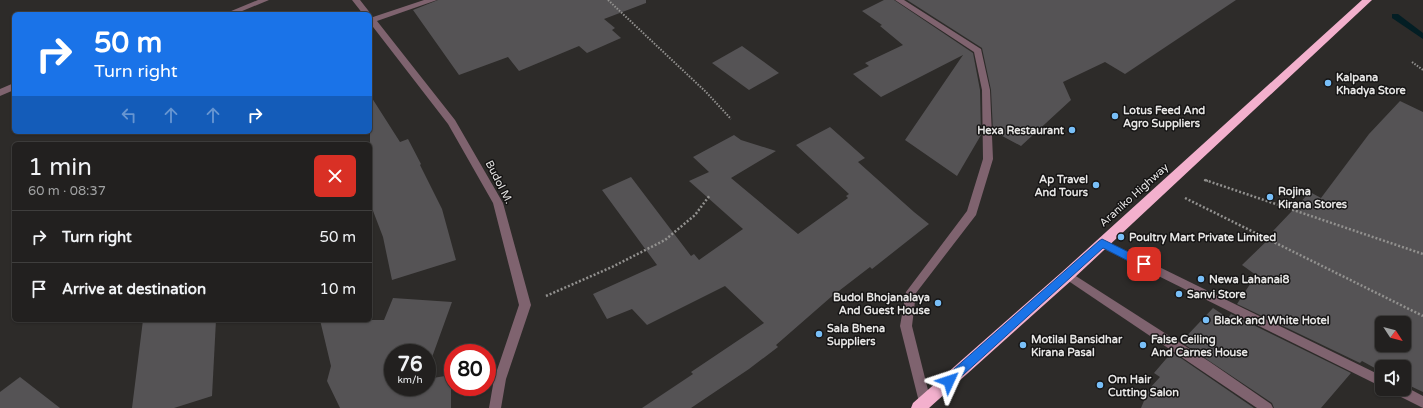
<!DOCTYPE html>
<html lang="en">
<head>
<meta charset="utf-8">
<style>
	body { margin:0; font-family:"Varela Round",sans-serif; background:#2e2d2c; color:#f1f3f6; height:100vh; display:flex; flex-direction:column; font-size:15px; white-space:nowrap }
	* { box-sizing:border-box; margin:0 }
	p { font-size:13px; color:#a2a3a4 }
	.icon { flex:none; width:22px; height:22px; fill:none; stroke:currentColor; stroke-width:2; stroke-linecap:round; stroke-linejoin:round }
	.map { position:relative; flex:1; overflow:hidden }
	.drawer { position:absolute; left:12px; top:142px; width:360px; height:180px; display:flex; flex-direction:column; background:#22201f; border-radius:6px; box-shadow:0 1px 3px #0004,0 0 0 1px #3f3e3d }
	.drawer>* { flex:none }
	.top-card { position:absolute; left:12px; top:12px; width:360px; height:122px; border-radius:6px; box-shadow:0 1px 3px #0004,0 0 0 1px #3f3e3d; background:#1a73e8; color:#fff; overflow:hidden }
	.needle { width:26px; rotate:126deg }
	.tools { position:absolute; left:1375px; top:316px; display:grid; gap:8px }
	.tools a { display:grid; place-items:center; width:36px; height:36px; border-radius:6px; background:#22201f; box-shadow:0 1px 3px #0004,0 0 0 1px #3f3e3d; font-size:20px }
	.speed { position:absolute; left:384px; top:344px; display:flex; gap:8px; font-size:20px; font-weight:700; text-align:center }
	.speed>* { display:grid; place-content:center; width:52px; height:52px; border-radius:50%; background:#22201f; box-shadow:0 1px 3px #0004,0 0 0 1px #3f3e3d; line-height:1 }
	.speed small { font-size:10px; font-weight:400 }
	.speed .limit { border:6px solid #d22; background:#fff; color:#111 }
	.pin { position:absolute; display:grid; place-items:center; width:34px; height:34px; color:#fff; margin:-17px; border-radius:8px; box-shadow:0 2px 6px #0006 }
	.me { position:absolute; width:44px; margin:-22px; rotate:48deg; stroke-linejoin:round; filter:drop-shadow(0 0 3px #0008) }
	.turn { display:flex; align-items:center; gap:14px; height:84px; padding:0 16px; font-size:18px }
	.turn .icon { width:52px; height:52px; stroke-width:2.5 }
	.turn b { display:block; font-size:28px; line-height:34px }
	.lanes { display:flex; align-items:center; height:38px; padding:0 16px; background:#0003; justify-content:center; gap:20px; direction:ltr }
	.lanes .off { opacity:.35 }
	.round { display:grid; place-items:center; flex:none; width:42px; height:42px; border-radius:6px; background:#2e2d2c }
	.summary { display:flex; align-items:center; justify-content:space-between; height:68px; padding:0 16px }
	h1 { font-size:24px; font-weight:600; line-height:30px }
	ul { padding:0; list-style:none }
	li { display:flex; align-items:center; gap:12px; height:52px; padding:0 16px; border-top:1px solid #3f3e3d }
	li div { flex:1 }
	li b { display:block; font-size:15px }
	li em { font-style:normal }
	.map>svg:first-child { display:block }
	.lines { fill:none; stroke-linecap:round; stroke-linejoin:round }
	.stream { fill:#031e24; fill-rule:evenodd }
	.building { fill:#555355; fill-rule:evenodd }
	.path-far1 { stroke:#92918f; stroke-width:2; stroke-dasharray:1.5 1.5; stroke-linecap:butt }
	.path { stroke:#92918f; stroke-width:2.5; stroke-dasharray:2 2; stroke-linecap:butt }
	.lane { fill:#7f636f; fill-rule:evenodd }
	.street { fill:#7f636f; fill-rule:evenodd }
	.highway { fill:#f3b0cd; fill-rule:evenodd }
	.route { fill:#1a73e8; stroke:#114b97 }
	.poi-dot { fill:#78bff8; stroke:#141313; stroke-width:1.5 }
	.labels { text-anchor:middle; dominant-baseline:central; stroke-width:3; stroke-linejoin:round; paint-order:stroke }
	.poi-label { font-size:11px; font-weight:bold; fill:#e8e7e6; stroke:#141313; text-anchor:start }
	.street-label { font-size:11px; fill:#e8e7e6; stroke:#141313 }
</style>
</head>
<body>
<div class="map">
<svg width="1423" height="408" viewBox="0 0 1423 408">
	<rect width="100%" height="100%" fill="#2d2b29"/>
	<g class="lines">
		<!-- stream -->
		<polygon class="stream" points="1392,14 1398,14 1423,33 1423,39 1392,18"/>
	</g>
	<!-- building -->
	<g class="building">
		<polygon points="438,0 646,0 646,3 604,19 615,28 612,30 621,38 587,53 579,46 519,71 508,57 459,75 413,10"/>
		<polygon points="884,0 894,0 973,53 980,90 981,135 957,176 905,140 963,55 881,97 853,74 869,66 865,63 903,45 880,26 882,25 862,11"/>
		<polygon points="907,0 1236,0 1125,74 1105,62 1063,82 1071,100 1021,146 993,131 991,90 982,48"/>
		<polygon points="742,46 779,73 749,90 712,63"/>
		<polygon points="370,95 400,142 408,139 421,164 420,165 442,209 456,260 392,280 383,237 370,203"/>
		<path d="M1400 101 1423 112V392L1404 383V367H1382V372L1362 361 1360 363 1237 304 1256 275 1242 265 1276 232 1273 231 1310 192 1321 198 1369 134ZM1382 323H1404V345H1382Z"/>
		<polygon points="830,127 865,158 858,162 914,212 929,224 872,269 870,267 831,297 776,345 778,347 749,369 691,408 642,408 693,374 691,372 764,323 725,286 647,325 632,309 607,319 593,294 657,265 602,190 631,177 691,256 694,254 699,260 743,229 689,181 709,172 693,157 734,135 741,140 776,151 731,178 798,234 848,198 846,196 849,194 796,145"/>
		<polygon points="393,298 452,302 427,371 427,353 393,353 393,387 427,387 427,379 451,375 451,408 340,408 327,381 331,366 320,320 384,320"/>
		<polygon points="1213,308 1228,318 1231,314 1351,373 1321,408 1274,408 1272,403 1181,342"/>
		<polygon points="143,320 216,320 212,396 174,408 132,408"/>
		<polygon points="1172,352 1254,408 1141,408 1149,389 1160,377 1154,373"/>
		<polygon points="20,377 60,408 0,408 0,392"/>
	</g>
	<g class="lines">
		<!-- path-far1 -->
		<g class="path-far1">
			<polyline points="608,0 706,92 731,119"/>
			<polyline points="1412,62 1423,70"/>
			<polyline points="1204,180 1208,181"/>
		</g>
		<!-- path -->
		<g class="path">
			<polyline points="1205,180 1423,254"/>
			<polyline points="1185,198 1423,316"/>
			<polyline points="546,296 612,267 665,240 695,215 710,195"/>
		</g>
		<!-- lane -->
		<g class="lane">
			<polygon points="258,0 269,0 235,14 224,14"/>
			<polygon points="14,83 14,90 0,96 0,89"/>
		</g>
		<!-- street -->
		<g class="street">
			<polygon points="352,0 360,0 371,14 370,15 370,14 363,14"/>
			<polygon points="424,0 437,0 377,21 455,120 503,203 531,305 506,379 501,408 489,408 494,379 519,305 493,203 448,124 370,23 370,16 373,17"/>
			<polygon points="895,0 904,0 981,49 990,90 993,159 976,215 916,293 912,326 931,402 929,406 925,408 921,406 919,402 900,326 906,292 967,211 983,159 982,90 974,52"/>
			<polygon points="1102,239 1382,376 1382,387 1098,246 1097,243 1098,240"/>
			<polygon points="1068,271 1210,362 1271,404 1273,408 1257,408 1064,278 1063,275 1064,272"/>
			<polygon points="1404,386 1423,396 1423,408 1393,393 1391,389 1404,389"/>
		</g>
		<!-- highway -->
		<polygon class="highway" points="1362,0 1372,0 1073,279 929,408 911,408 913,403 1063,271"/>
	</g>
	<!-- route -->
	<polygon class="route" points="1102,239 1147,261 1149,264 1147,267 1140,267 1103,248 953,384 949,385 945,384 944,381 945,377 1099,241"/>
	<!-- markers -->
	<g class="poi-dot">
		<circle cx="1328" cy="83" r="4"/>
		<circle cx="1115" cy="116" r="4"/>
		<circle cx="1072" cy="130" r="4"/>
		<circle cx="1096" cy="185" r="4"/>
		<circle cx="1270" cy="197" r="4"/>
		<circle cx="1121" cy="237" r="4"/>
		<circle cx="1201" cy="279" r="4"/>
		<circle cx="1179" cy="294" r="4"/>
		<circle cx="938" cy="303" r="4"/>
		<circle cx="1206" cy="320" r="4"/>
		<circle cx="819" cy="334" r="4"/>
		<circle cx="1023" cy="345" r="4"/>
		<circle cx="1143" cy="345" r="4"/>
		<circle cx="1100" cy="385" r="4"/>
	</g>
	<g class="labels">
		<!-- poi labels -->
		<g class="poi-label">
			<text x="1336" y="77">Kalpana<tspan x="1336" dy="13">Khadya Store</tspan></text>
			<text x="1123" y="110">Lotus Feed And<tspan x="1123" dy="13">Agro Suppliers</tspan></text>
			<text x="1064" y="130" text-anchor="end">Hexa Restaurant</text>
			<text x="1088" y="179" text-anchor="end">Ap Travel<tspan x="1088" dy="13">And Tours</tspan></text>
			<text x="1278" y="191">Rojina<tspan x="1278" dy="13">Kirana Stores</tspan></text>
			<text x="1129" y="237">Poultry Mart Private Limited</text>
			<text x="1209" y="279">Newa Lahanai8</text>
			<text x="1187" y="294">Sanvi Store</text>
			<text x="930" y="297" text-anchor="end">Budol Bhojanalaya<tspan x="930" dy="13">And Guest House</tspan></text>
			<text x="1214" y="320">Black and White Hotel</text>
			<text x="827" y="328">Sala Bhena<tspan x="827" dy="13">Suppliers</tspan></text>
			<text x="1031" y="339">Motilal Bansidhar<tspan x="1031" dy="13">Kirana Pasal</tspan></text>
			<text x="1151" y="339">False Ceiling<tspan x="1151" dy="13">And Carnes House</tspan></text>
			<text x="1108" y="379">Om Hair<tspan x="1108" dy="13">Cutting Salon</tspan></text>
		</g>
		<!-- street labels -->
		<g class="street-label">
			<text transform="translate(499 182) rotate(63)">Budol M.</text>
			<text transform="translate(1134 195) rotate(-42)">Araniko Highway</text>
		</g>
	</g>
</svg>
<div class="tools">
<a><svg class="needle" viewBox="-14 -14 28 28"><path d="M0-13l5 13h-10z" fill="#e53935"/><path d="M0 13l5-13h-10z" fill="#a2a3a4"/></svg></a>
<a><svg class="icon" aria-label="sound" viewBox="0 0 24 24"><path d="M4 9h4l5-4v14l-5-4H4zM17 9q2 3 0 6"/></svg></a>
</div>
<div class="speed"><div>76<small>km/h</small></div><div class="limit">80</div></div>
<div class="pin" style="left:1144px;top:264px;background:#d93025"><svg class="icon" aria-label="arrive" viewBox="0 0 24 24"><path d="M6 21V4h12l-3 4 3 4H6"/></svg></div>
<svg class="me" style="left:949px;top:381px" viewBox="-20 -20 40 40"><path d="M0-17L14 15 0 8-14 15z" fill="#1a73e8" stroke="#fff" stroke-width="4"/></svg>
<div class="top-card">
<div class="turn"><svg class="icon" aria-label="right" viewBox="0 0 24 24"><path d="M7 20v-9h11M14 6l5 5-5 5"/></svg><div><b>50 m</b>Turn right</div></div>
<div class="lanes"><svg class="icon off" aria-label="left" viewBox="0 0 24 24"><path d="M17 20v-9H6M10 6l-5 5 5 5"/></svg><svg class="icon off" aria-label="ahead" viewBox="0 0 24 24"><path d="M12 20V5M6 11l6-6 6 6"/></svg><svg class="icon off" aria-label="ahead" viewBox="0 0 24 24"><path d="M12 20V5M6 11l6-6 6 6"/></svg><svg class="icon" aria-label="right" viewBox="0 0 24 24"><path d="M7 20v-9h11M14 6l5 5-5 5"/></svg></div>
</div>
<section class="drawer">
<div class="summary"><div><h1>1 min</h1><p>60 m · 08:37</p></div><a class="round" style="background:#d93025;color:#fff"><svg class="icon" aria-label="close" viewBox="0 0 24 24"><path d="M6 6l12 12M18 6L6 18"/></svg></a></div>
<ul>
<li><svg class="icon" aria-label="right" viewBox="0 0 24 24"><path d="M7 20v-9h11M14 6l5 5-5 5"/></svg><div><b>Turn right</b></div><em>50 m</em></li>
<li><svg class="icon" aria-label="arrive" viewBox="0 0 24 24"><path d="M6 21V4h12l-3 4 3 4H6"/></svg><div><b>Arrive at destination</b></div><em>10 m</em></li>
</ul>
</section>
</div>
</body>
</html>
